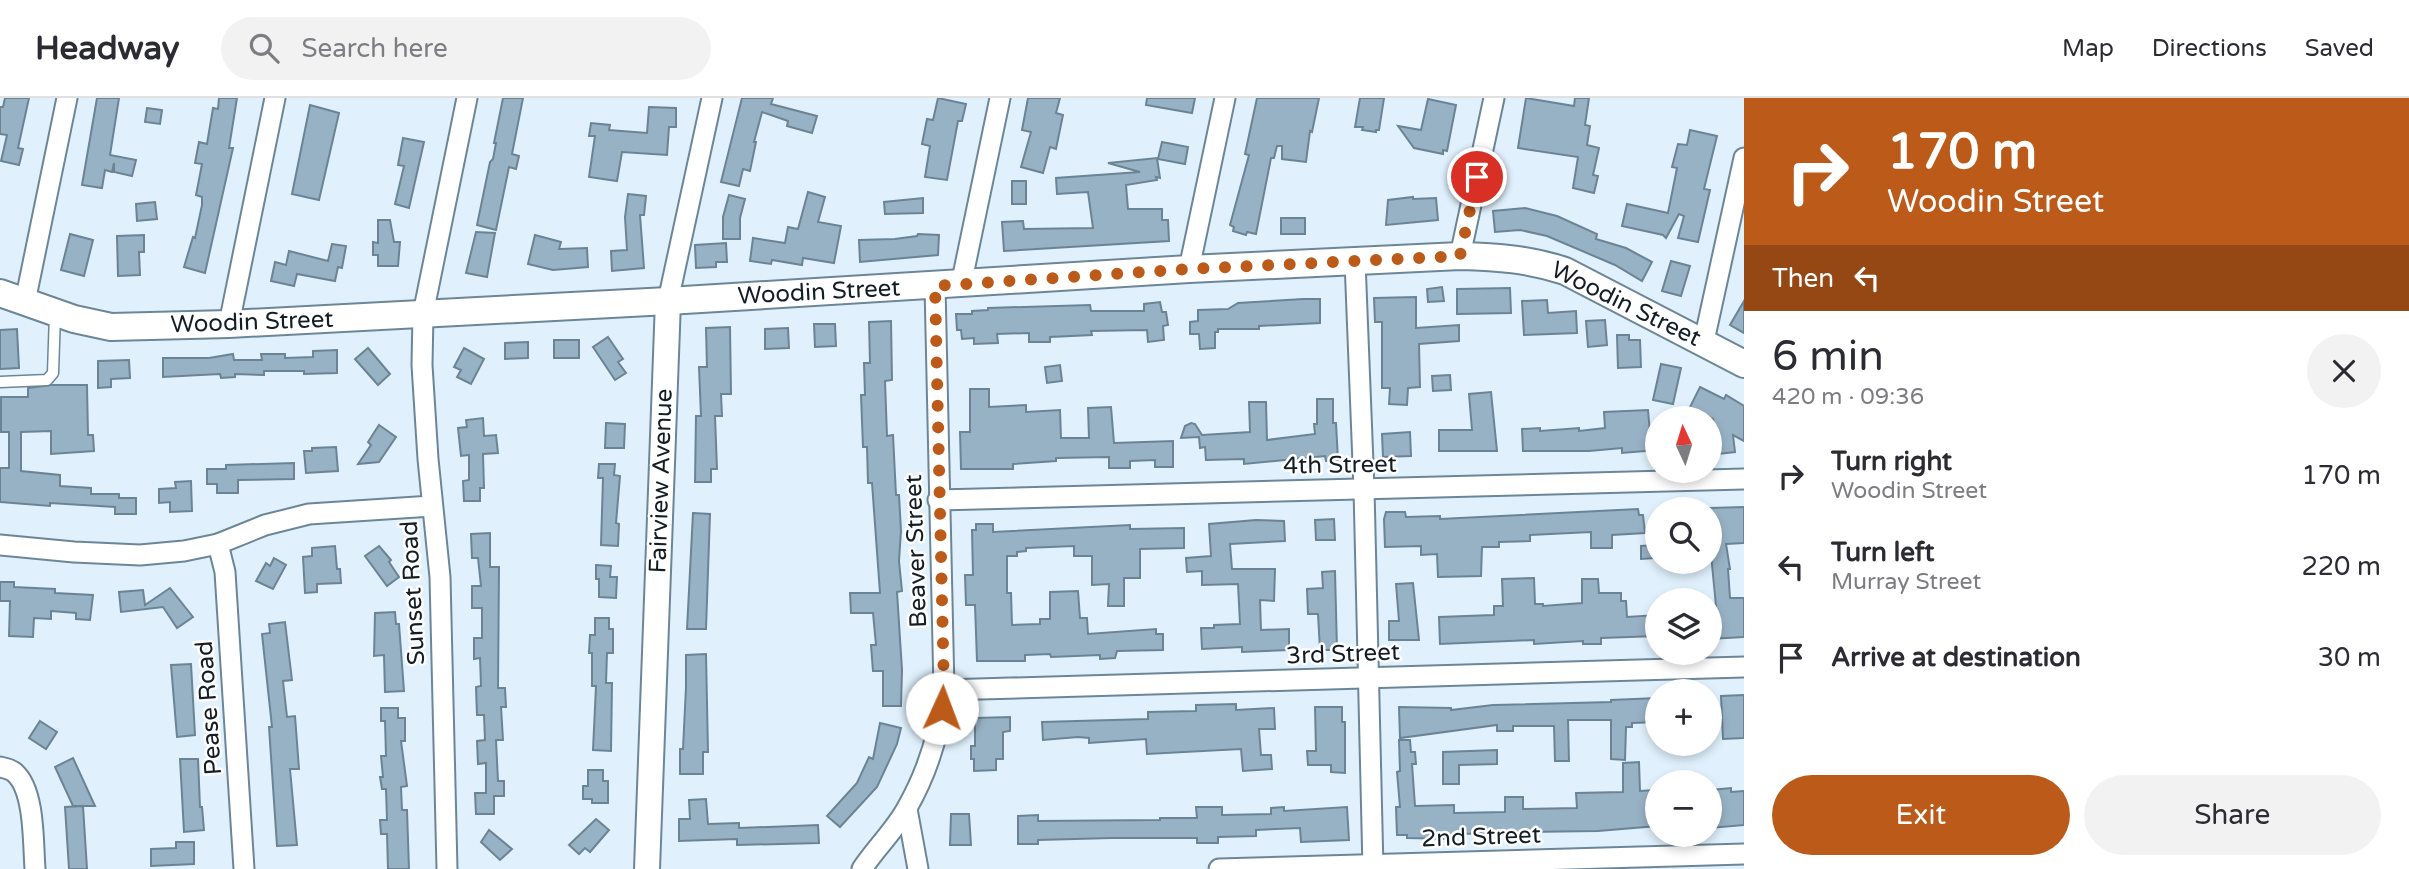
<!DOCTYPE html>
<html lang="en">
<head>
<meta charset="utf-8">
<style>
	body { margin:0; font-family:"Varela Round",sans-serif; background:#f2f2f3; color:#2b2b33; height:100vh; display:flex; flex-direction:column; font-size:26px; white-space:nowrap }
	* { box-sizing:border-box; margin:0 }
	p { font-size:23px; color:#7c7c81 }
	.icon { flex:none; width:38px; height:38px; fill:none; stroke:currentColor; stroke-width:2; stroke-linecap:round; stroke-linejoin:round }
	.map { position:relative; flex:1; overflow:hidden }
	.drawer { display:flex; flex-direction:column; background:#fff; width:665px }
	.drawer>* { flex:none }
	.banner { background:#bb5a19; color:#fff; overflow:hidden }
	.needle { width:46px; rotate:356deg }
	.buttons { position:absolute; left:1645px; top:308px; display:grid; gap:14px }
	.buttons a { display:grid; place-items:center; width:77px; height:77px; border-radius:50%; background:#fff; box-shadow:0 4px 10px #0003; font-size:35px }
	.pin { position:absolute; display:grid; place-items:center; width:60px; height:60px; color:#fff; margin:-30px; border:4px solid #fff; border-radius:50%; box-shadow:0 2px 7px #0007 }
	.me { position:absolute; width:77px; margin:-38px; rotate:2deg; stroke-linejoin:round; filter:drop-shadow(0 0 5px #0008) }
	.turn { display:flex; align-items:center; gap:24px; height:147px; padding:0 28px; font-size:32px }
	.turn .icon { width:91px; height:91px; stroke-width:2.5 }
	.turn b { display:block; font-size:49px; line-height:60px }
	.then { display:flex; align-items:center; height:66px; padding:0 28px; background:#0003; gap:14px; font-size:26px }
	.round { display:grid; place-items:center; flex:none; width:74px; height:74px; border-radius:37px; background:#f2f2f3 }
	.summary { display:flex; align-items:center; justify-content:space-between; height:119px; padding:0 28px }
	h1 { font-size:42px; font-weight:600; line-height:52px }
	.primary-button { display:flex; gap:14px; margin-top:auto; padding:14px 28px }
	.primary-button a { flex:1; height:80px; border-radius:42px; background:#bb5a19; color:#fff; font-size:28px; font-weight:600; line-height:80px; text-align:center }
	.primary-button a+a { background:#f2f2f3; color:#2b2b33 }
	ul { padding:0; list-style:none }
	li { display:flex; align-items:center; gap:21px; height:91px; padding:0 28px }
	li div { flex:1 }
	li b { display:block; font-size:26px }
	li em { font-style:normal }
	header { display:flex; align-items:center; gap:42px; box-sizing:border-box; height:98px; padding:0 35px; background:#fff; border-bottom:2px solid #e1e1e2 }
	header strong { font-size:33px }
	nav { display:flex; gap:38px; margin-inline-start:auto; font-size:24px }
	.search { width:490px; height:63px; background:#f2f2f3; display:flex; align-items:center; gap:18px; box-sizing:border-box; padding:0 24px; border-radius:38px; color:#7c7c81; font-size:26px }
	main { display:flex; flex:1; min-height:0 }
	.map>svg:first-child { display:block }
	.building { fill:#98b2c5; stroke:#6a8495; stroke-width:2 }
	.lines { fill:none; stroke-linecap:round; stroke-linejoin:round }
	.service-casing { stroke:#6c8697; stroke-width:13 }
	.minor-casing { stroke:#6c8697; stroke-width:23 }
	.tertiary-casing { stroke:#6c8697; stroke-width:28 }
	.secondary-casing { stroke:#6c8697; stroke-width:30 }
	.service { stroke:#fff; stroke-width:10 }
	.minor { stroke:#fff; stroke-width:19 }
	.tertiary { stroke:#fff; stroke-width:24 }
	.secondary { stroke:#fff; stroke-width:26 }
	.route { stroke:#bb5a19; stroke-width:12; stroke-dasharray:0 21.6 }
	.labels { text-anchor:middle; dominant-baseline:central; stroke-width:5; stroke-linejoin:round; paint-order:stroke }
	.street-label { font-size:24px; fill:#131d24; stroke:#fff }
</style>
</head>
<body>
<header>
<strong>Headway</strong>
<div class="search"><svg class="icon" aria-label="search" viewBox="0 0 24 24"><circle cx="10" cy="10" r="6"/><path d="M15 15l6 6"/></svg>Search here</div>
<nav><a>Map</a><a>Directions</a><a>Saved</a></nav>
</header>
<main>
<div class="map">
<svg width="1744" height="771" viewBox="0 0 1744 771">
	<rect width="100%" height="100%" fill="#e0f1fd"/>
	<!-- building -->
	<g class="building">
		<polygon points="5,0 29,0 18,50 23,51 19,67 1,63 7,37 0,36 0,9 3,9"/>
		<polygon points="97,0 119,0 110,57 136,62 132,78 114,74 114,65 112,74 105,72 102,90 82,87"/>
		<polygon points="219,0 237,0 229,50 233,50 205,175 184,169 193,139 195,140 202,107 202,99 196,97 202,66 195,65 199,44 207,46 213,10 218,11"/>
		<polygon points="503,0 523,0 512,56 519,58 516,71 509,69 496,132 477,127 490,64 493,61 496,45 494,45"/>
		<polygon points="742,0 773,0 771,6 817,18 812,35 787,28 788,23 762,14 754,44 756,44 750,73 743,71 739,88 721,84"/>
		<polygon points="938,0 966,6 962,23 958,23 947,82 925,79 930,48 922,46 927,21 933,22"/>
		<polygon points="1028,0 1060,0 1056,15 1063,17 1056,51 1050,49 1043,75 1021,69 1031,34 1022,32"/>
		<polygon points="1147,0 1195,0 1192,15 1146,7"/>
		<polygon points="1257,0 1319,0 1312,34 1310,33 1306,64 1282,61 1282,48 1277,48 1274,60 1271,60 1256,136 1247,134 1246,137 1233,133 1234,129 1230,127 1249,57 1245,56"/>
		<polygon points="1360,0 1384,0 1379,32 1376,32 1376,34 1362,32 1363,29 1355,29"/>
		<polygon points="1526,0 1574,8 1575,0 1589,0 1585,27 1590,28 1587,47 1599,50 1593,77 1598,78 1594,95 1573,90 1578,59 1518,50"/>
		<polygon points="1428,1 1456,7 1447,53 1443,52 1443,56 1414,50 1398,28 1421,32"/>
		<polygon points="310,7 339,15 319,102 292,96"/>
		<polygon points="649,9 676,10 676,29 669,29 667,57 622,54 617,83 589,79 595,38 589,38 591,25 610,27 609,32 647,35"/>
		<polygon points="147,10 162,12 160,26 145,24"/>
		<polygon points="1690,32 1717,38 1704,91 1710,92 1698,144 1678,140 1684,118 1679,116 1666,140 1663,137 1622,128 1627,106 1668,115 1677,70 1672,69 1678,46 1687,47"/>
		<polygon points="403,40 424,44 409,110 395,106 404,68 398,67"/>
		<polygon points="1162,44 1188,49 1185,66 1158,61"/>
		<polygon points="1157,60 1160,80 1156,79 1157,82 1126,87 1128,111 1162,111 1162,122 1168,122 1169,143 1004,153 1002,124 1023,123 1024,131 1093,130 1088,94 1057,96 1056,80 1140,74 1108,65"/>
		<rect x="1012" y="83" width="14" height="23"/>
		<polygon points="808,94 825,99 818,124 841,128 834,165 803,160 802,167 772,162 771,166 750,163 753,140 785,145 788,129 798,131"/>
		<polygon points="628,96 646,98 644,117 640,117 644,170 612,173 611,153 627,152 625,119"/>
		<polygon points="729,97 745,101 740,120 740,141 723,141 723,119"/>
		<polygon points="1413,99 1413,101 1436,100 1438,122 1386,127 1388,102"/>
		<polygon points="923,100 923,115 885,116 884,104"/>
		<polygon points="155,104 157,121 137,123 136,106"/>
		<polygon points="1525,110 1557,118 1597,136 1596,141 1626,150 1652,164 1642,183 1615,167 1547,138 1520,132 1495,134 1493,113"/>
		<rect x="1281" y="120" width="24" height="16"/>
		<polygon points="378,122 390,122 394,144 400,144 398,168 378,168 378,157 373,157 373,144 378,145"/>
		<polygon points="476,134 495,135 487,179 466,175"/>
		<polygon points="70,136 93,142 84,178 61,172"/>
		<polygon points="918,136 939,137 938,157 860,164 859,142 895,141 917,138"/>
		<polygon points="144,137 144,154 139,154 140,177 118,178 117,138"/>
		<polygon points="535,137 561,144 559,151 587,150 588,169 553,172 528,166"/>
		<polygon points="726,145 727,164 716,164 716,169 696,170 695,147"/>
		<polygon points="332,146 346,148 342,170 338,169 335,183 297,176 294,188 271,183 275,164 286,167 289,153 328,163"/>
		<polygon points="1671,163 1690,168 1681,198 1662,193"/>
		<polygon points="1442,189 1444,203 1428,204 1427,191"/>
		<polygon points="1510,190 1511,215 1457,216 1457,191"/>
		<polygon points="1416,199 1416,230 1459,227 1459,243 1419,246 1420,289 1408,290 1407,307 1389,306 1390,290 1382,290 1382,224 1375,224 1374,200"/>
		<polygon points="1303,201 1320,201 1320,225 1259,228 1259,231 1218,231 1218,234 1215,234 1215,250 1200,251 1199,236 1190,236 1190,224 1198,223 1198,212 1228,211 1238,205"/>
		<polygon points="1547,202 1548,215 1576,213 1577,235 1524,237 1522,203"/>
		<polygon points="1744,203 1744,235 1730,227"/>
		<polygon points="1160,204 1162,214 1166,214 1168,227 1163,228 1164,242 1148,244 1147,232 1091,233 1092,237 1050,239 1050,244 1029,244 1029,235 997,236 998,245 974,246 974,240 962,241 961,232 957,232 956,216 972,216 972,213 988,212 988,210 1090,207 1091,213 1144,213 1144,206"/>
		<polygon points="1605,222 1607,247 1588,249 1586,223"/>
		<polygon points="891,223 892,282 885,283 887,338 893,337 896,397 899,397 901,433 899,463 902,493 897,494 902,572 901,608 883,608 883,573 873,573 871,547 876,547 873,515 851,515 850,495 880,495 872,385 868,385 867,349 863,349 861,297 865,297 864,265 870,265 869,224"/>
		<polygon points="814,226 835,226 836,248 815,249"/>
		<polygon points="730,229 731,296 721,296 722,318 715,318 717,371 711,371 711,384 695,384 696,318 701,318 699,269 707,269 706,230"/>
		<polygon points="788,230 789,250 765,251 765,231"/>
		<polygon points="17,231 19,270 0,271 0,232"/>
		<polygon points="1617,237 1629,237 1629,242 1640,242 1641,269 1618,270"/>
		<polygon points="608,239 623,261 618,264 626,275 615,282 593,249"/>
		<rect x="554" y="242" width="25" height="18"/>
		<polygon points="528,244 528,260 505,261 505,245"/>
		<polygon points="368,250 390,276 378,287 355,261"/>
		<polygon points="464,250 484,261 471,286 457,279 461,272 454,269"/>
		<polygon points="337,252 337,275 304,276 304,273 264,273 264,277 235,276 235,279 221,280 220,276 163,279 163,260 209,260 233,256 234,262 262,262 261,256 285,256 285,260 313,259 313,253"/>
		<polygon points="129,262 130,280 111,281 111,289 98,290 98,263"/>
		<polygon points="1661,266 1681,270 1673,306 1653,302"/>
		<polygon points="1060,267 1062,283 1047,285 1045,269"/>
		<polygon points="1450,277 1451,292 1433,293 1432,278"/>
		<polygon points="52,287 87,287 88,337 93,337 94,353 51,356 51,333 21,334 21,373 60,377 60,388 91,390 91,396 119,396 119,400 136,400 136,416 115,416 115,409 50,405 50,408 0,404 0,370 9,370 9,334 1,334 1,299 28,299 28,290"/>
		<polygon points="1700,289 1724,301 1726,297 1744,308 1744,343 1733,337 1735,354 1718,356 1713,321 1690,309"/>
		<polygon points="970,291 989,291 989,309 1026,307 1026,314 1060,312 1061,340 1089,340 1088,310 1111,309 1114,345 1173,343 1173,369 1155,369 1155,362 1130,363 1130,370 1109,370 1109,359 1056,360 1056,363 1013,366 1013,371 961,371 960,334 970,334"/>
		<polygon points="1491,294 1497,353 1439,353 1439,332 1472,332 1469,296"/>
		<polygon points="1317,301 1333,301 1333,325 1336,325 1338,362 1326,363 1325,358 1244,366 1244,361 1206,362 1205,349 1200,350 1199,339 1181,340 1185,328 1191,325 1195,326 1202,337 1250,334 1249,304 1266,304 1267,342 1315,336 1314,326 1317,326"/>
		<polygon points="1648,312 1650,335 1657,334 1657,352 1622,355 1622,350 1589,353 1523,353 1522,331 1540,330 1540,333 1579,330 1579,333 1605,330 1604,314"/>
		<polygon points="483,320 484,338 496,337 498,355 483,356 484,390 480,390 480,403 464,403 463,383 469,382 469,357 461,358 458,330 467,329 466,322"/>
		<polygon points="606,325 625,326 624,350 605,350"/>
		<polygon points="379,327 396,339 379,364 358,366 371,347 368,344"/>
		<polygon points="1410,334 1411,358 1383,359 1382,336"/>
		<polygon points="336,349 338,373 306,375 304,353 312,353 312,350"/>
		<polygon points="294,365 294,381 238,382 238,395 217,395 217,386 207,386 207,371 226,371 226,367"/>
		<polygon points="599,366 615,366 614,377 620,378 616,425 619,426 618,448 601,447 603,380 598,380"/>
		<polygon points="191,383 192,413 170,414 170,404 159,405 159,391 176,390 175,384"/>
		<polygon points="1744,409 1744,445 1726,446 1730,471 1728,471 1730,500 1744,500 1744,539 1710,541 1710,508 1716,508 1710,446 1710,410"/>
		<polygon points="1638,411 1639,417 1643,417 1645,435 1612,437 1612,450 1591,450 1591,434 1530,437 1530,443 1499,444 1499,449 1482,449 1481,478 1438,479 1437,456 1421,457 1421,448 1385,449 1384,421 1386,414 1405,414 1406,419 1440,418 1440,421"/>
		<polygon points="693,415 710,416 706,531 687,531"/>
		<polygon points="1334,421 1335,442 1316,442 1315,422"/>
		<polygon points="1256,422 1284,423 1285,443 1230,446 1232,471 1275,471 1274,503 1260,502 1261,532 1289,531 1289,552 1242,554 1242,549 1202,551 1201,530 1214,530 1214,527 1240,526 1238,486 1202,487 1202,473 1187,474 1186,460 1211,458 1209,426"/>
		<polygon points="976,426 993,426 993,434 1130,427 1130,431 1184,430 1184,450 1140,451 1140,480 1124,480 1124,508 1108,508 1109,486 1092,487 1092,458 1074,458 1074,448 1026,450 1026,453 1017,454 1017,458 1007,458 1007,495 1011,495 1012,527 1040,526 1040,521 1050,521 1050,494 1078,493 1080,520 1087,520 1088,536 1156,531 1156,536 1163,536 1163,552 1117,553 1115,560 1100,561 1100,557 1051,559 1050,556 1025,557 1025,563 977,563 975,507 966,507 965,477 973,477 972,432 976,432"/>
		<polygon points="490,435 490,469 499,469 498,590 505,590 506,609 501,609 503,642 496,642 498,683 504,683 504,698 494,698 494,716 476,716 475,695 486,695 486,665 478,666 477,643 485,642 484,617 477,617 476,589 481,588 480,560 474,561 474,540 482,540 482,510 472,510 472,488 481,488 478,460 472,460 471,436"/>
		<polygon points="1655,447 1655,460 1641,461 1641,448"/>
		<polygon points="335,448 337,471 340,471 341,485 317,486 317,494 305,495 303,459 312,458 312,450"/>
		<polygon points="379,448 391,462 389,464 399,479 387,488 365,458"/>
		<polygon points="274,460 286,467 273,491 256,483 266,465 270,468"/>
		<polygon points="596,467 611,468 610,479 617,479 616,500 599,499 599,481 596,481"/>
		<polygon points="1335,473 1337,552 1320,552 1318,516 1308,516 1307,491 1323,490 1322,474"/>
		<polygon points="1534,480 1535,506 1543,506 1543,508 1582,505 1582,481 1598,481 1599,495 1621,495 1621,503 1626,503 1627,519 1657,517 1657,538 1601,540 1601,546 1583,546 1583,543 1534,546 1534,542 1440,546 1439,519 1494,517 1494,508 1503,508 1502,481"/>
		<polygon points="0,484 14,484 14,489 55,491 55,495 93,497 90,522 76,521 76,515 51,513 51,521 34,520 33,539 9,538 10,503 0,503"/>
		<polygon points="1413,485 1419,542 1389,542 1389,523 1399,523 1396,486"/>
		<polygon points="170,490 193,519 177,530 163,509 121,514 119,494 143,492 145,507"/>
		<polygon points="395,514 396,526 399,526 404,593 385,594 384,557 374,558 375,515"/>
		<polygon points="595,520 609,520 609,531 613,531 613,555 607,555 606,585 612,585 611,653 593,652 596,588 592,588 592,555 589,555 590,537 595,537"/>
		<polygon points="285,524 292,582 283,583 287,619 295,618 299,671 290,671 297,747 277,748 269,629 272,629 262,536 270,535 269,526"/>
		<polygon points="706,556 708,654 703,654 703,676 680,676 680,651 683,651 686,589 686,557"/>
		<polygon points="191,566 195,637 177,639 171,567"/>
		<polygon points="1744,597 1744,640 1723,641 1721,598"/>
		<polygon points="1657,600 1657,624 1632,625 1632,629 1626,629 1625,662 1611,661 1611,622 1568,622 1569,663 1555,663 1554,628 1513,628 1513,633 1497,633 1497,627 1400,640 1399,609 1451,610 1451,612 1493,607 1611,604 1611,602"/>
		<polygon points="1236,606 1236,612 1274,610 1275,631 1259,631 1261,657 1271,657 1272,671 1243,673 1241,651 1147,656 1146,641 1089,645 1089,640 1078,639 1043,642 1042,624 1148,621 1148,614 1196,613 1196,607"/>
		<polygon points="1315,609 1342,609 1342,624 1345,624 1345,675 1331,674 1331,667 1308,667 1307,653 1316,653"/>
		<polygon points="381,610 398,610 398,620 405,620 405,643 401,643 407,688 401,689 402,712 407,712 409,771 388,771 387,736 381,736 380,722 387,722 386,691 382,691 380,679 383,679 381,658 386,658 385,623 381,623"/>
		<polygon points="1010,619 1010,633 1003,634 1003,661 996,661 996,672 974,673 974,661 971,661 971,648 975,648 975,620"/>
		<polygon points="40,623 57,634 46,651 29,640"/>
		<polygon points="880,625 901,630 897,646 877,689 840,729 827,718 857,685 869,659 873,661"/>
		<polygon points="1399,642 1410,642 1411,654 1415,654 1416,666 1412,666 1415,708 1454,707 1454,715 1505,714 1505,699 1523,699 1523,711 1577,710 1576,695 1623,694 1623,665 1639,664 1640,693 1655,692 1657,728 1598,733 1524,734 1524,738 1506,738 1505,735 1454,736 1454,741 1407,740 1407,737 1397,737 1396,709 1400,709 1397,674 1400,673"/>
		<polygon points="1497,652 1497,666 1459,667 1459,686 1443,686 1443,654"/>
		<polygon points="73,660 95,708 73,708 55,669"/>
		<polygon points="180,661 198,661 200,709 202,709 204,732 184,734"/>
		<polygon points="588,672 603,672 603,683 608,683 608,705 592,705 592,701 583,701 583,688 588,688"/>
		<polygon points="1731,690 1731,694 1744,693 1744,727 1710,730 1710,692"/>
		<polygon points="706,701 708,726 739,725 739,730 818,727 819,745 737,747 737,741 679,743 679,721 690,721 689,702"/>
		<polygon points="83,708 87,771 69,771 65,709"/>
		<polygon points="1196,709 1222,709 1222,717 1271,716 1271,710 1284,709 1284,713 1347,709 1349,742 1301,744 1300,730 1256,732 1256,738 1218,739 1218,745 1197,745 1197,740 1112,740 1038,742 1038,746 1018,746 1018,718 1038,717 1038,723 1160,722 1160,720 1197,720"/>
		<polygon points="951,716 969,716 971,747 950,747"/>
		<polygon points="596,721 609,732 590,754 585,750 579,756 569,747"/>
		<polygon points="489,732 512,751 500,762 481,744"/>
		<polygon points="176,744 194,744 194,766 151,768 151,751 176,750"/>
	</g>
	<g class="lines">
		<defs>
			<polyline id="service" points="0,284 47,282 53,275 55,216"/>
			<g id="minor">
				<polyline points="1460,158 1494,0"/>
				<polyline points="1355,163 1364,391 1373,771"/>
				<polyline points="1189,171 1225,0"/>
				<polyline points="961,187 1000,0"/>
				<polyline points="668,203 712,0"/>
				<polyline points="25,204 67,0"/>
				<polyline points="229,226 275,0"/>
				<polyline points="1704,243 1744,60"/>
				<polyline points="938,402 1744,381"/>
				<polyline points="218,446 225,474 244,771"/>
				<polyline points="0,447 74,454 140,457 184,453 218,446 265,427 309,416 432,408"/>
				<polyline points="944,592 1744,569"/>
				<path d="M0 669C5 670 11 671 15 675 35 693 33 745 35 771"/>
				<polyline points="907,711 918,771"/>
				<polyline points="447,771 440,479 428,361 422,267 423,216 467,0"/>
				<path d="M862 771C876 750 895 732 907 710 928 673 940 635 944 592L935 188"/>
				<polyline points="1219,771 1744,756"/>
			</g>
			<polyline id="tertiary" points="647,771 668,203"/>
			<path id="secondary" d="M0 195 74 221 111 229 229 226 668 203 1189 171 1460 158C1497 159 1529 161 1565 173L1744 266"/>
		</defs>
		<!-- service casing -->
		<use href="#service" class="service-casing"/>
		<!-- minor casing -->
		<use href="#minor" class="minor-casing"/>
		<!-- tertiary casing -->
		<use href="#tertiary" class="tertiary-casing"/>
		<!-- secondary casing -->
		<use href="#secondary" class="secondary-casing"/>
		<!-- service -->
		<use href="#service" class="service"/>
		<!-- minor -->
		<use href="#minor" class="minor"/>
		<!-- tertiary -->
		<use href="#tertiary" class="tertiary"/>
		<!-- secondary -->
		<use href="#secondary" class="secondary"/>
	</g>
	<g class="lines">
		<!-- route -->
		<polyline class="route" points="942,610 944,592 935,188 1189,171 1460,158 1477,79"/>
	</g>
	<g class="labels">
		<!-- street labels -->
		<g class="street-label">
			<text transform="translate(819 194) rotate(-3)">Woodin Street</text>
			<text transform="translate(1626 206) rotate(26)">Woodin Street</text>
			<text transform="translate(252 224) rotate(-2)">Woodin Street</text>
			<text transform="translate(1340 367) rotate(-1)">4th Street</text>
			<text transform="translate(661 383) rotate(-88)">Fairview Avenue</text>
			<text transform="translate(916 453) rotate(-92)">Beaver Street</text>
			<text transform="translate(413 495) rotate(-93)">Sunset Road</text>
			<text transform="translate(1343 556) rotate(-2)">3rd Street</text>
			<text transform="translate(209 610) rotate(-94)">Pease Road</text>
			<text transform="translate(1481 739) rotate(-2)">2nd Street</text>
		</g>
	</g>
</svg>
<div class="buttons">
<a><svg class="needle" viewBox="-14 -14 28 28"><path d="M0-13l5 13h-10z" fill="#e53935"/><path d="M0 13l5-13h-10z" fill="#7c7c81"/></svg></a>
<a><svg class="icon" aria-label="search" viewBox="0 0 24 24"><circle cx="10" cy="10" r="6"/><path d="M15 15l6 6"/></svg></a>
<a><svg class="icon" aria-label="layers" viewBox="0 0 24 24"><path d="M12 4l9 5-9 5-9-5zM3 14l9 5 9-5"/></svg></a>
<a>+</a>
<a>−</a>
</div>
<div class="pin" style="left:1477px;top:79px;background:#d93025"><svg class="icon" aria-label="arrive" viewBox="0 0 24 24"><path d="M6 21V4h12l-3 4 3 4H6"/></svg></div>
<svg class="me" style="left:942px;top:610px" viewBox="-20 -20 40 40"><circle r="19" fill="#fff"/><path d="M0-13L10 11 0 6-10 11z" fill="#bb5a19"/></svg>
</div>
<section class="drawer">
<div class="banner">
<div class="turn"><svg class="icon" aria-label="right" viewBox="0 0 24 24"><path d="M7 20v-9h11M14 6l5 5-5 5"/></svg><div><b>170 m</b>Woodin Street</div></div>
<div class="then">Then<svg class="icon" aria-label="left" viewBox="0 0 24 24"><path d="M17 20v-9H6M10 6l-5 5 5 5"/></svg></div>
</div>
<div class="summary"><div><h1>6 min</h1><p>420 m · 09:36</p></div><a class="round"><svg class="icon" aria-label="close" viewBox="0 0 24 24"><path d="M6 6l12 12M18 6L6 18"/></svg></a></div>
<ul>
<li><svg class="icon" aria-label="right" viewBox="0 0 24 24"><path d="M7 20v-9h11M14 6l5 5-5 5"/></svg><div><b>Turn right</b><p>Woodin Street</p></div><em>170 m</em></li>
<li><svg class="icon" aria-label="left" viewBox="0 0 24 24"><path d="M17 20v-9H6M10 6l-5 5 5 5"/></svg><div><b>Turn left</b><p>Murray Street</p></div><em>220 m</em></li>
<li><svg class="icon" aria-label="arrive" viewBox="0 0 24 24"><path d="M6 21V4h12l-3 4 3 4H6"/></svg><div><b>Arrive at destination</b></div><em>30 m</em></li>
</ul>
<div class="primary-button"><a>Exit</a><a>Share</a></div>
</section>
</main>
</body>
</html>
